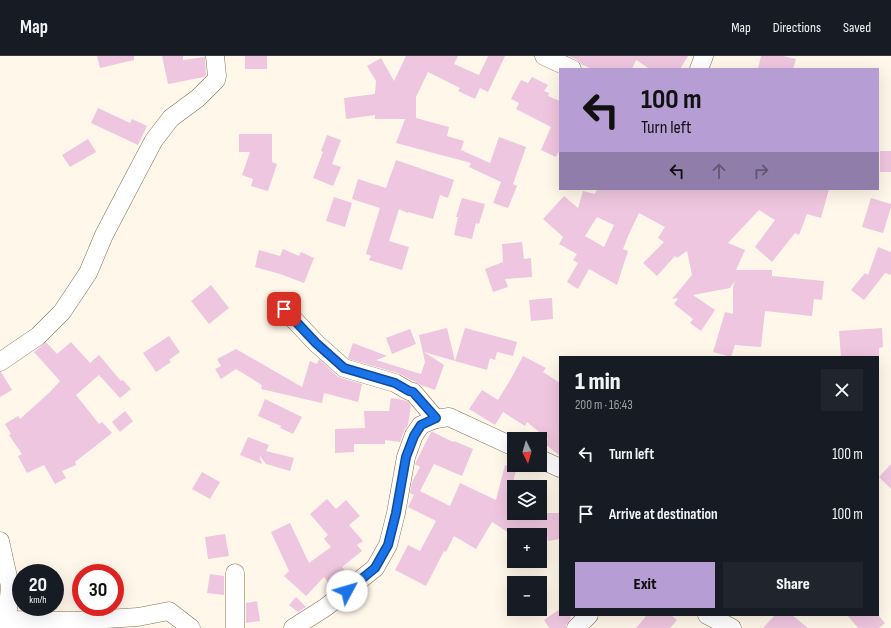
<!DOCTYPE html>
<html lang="en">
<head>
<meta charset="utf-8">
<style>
	body { margin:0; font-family:"Sofia Sans Condensed",sans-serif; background:#20242c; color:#f1f3f6; height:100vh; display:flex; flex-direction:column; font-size:15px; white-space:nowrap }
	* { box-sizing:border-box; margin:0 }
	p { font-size:13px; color:#9ea1a6 }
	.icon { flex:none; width:22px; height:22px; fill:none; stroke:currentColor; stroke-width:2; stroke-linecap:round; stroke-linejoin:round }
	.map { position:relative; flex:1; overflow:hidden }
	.details { position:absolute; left:559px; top:300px; width:320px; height:260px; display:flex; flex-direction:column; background:#171b24; border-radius:0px; box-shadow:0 4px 16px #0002 }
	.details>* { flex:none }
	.top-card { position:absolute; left:559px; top:12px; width:320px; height:122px; border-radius:0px; box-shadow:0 4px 16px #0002; background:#b69dd4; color:#111; overflow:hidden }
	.needle { width:26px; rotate:175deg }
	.tools { position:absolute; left:507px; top:376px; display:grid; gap:8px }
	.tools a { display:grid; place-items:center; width:40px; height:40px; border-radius:0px; background:#171b24; box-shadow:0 4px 16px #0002; font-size:20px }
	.speed { position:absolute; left:12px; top:508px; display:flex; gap:8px; font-size:20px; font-weight:700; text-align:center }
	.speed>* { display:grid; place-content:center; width:52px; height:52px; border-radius:50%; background:#171b24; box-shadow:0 4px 16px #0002; line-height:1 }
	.speed small { font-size:10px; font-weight:400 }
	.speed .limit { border:6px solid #d22; background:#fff; color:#111 }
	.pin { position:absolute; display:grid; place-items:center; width:34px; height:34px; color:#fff; margin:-17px; border-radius:8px; box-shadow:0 2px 6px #0006 }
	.me { position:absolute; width:44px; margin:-22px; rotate:51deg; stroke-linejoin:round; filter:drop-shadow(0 0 3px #0008) }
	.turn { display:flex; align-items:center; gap:14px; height:84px; padding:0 16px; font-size:18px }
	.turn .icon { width:52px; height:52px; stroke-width:2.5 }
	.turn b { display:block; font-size:28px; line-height:34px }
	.lanes { display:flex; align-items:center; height:38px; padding:0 16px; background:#0003; justify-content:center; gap:20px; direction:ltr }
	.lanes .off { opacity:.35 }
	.round { display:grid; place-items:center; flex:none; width:42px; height:42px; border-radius:0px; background:#20242c }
	.overview { display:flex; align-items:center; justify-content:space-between; height:68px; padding:0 16px }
	h1 { font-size:24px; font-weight:800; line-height:30px }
	.button { display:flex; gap:8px; margin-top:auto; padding:8px 16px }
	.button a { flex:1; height:46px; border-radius:0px; background:#b69dd4; color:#111; font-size:16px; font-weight:800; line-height:46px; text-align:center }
	.button a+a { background:#20242c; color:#f1f3f6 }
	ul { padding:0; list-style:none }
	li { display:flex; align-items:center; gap:12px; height:60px; padding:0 16px }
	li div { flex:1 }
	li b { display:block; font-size:15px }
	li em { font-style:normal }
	header { display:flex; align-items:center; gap:24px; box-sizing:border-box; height:56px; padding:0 20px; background:#171b24; border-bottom:1px solid #363941 }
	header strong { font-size:19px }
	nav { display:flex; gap:22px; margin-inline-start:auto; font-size:14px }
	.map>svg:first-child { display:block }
	.building { fill:#efc6df; fill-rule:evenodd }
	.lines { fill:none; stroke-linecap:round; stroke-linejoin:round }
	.minor-casing { stroke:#837153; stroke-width:19 }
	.minor { stroke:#fff; stroke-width:18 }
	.route-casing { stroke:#114b97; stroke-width:10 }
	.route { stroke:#1a73e8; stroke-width:7 }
</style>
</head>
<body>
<header>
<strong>Map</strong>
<nav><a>Map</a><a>Directions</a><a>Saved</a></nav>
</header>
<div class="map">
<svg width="891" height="572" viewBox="0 0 891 572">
	<rect width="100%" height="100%" fill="#fff7e9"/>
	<!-- building -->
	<g class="building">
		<polygon points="97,0 134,0 134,4 100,12"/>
		<polygon points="162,0 183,0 183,4 205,1 206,19 204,21 168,28"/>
		<rect x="245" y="0" width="22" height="13"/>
		<polygon points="406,0 458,0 454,8 479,19 488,0 505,0 488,36 480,32 475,43 458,35 460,32 428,16 416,41 416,62 449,71 447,80 464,85 461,94 490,107 499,81 526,91 513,128 517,130 508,152 493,147 501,126 469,111 471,107 396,87 405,63 375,63 375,59 346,63 344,42 375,38 376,25 367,10 381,2 394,25"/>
		<polygon points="569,0 688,0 680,13 650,13 636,4 632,13 592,13 581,8 577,4"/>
		<polygon points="761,0 783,0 796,3 793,13 758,13"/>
		<polygon points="532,21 548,29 544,35 549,37 548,40 560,45 560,93 556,101 541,94 551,71 516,53 519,47 511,43 521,24 528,27"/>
		<polygon points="98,52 130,67 132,63 147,70 138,89 91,67"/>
		<polygon points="239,78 272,78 272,106 277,108 268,135 251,130 253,123 242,119 250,96 239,96"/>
		<polygon points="327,79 341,84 332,108 341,111 333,130 313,122 323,96 321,95"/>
		<polygon points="88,83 96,96 70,111 62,99"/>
		<rect x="880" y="95" width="11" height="21"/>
		<polygon points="396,104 454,124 448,142 440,139 433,163 408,156 408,157 399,153 389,185 409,191 402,214 369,204 371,200 366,198 380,152 352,143 358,123 386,132"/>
		<path d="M597 133H829L821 162 807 158 799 179 795 177 772 206 755 191 775 164 759 154 728 187 745 194 736 214H772V220L824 225 822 244 814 243 812 260 765 255 761 291 735 289 731 301 713 296 725 256 733 258V231L735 225 730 232 693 239 715 254 701 275 690 267 693 263 674 248 678 243 676 242 672 243 692 219 687 195 677 202 675 200 657 220 643 207 664 186 658 182 665 171 639 157 628 180 623 193 628 195 617 229 589 213 578 233 567 226 578 207 573 204 577 198 559 188 563 181 543 163 564 140 578 152 583 135 595 138ZM597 161 614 169 604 191 585 180Z"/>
		<polygon points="334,141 352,147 345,171 326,165"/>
		<polygon points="462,142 485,148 479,168 476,167 472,183 454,179 458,161 456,161"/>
		<polygon points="871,142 891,148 891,151 883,177 862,171"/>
		<polygon points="522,186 524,203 531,202 532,221 505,223 508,231 493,236 485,213 503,206 502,188"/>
		<polygon points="878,191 891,196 891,219 885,217 864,244 851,234 865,217 868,219"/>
		<polygon points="283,193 299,200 301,196 314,202 304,227 280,218 255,211 259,194 280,200"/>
		<polygon points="211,229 229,252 209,268 191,245"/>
		<polygon points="552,242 553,263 531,265 529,244"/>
		<polygon points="447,272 455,305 424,296 444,309 435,334 421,329 398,317 349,303 348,301 353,287 387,300 376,304 421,318 425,306 419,279"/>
		<polygon points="465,272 517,286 513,300 497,296 495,304 490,302 487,314 455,305"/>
		<polygon points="882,272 883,291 879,292 879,301 841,301 839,275"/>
		<polygon points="410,273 416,288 392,298 386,282"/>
		<polygon points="169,280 180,296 169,304 171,306 156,316 143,297"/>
		<polygon points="46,286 57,298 71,286 90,307 99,299 121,325 123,324 131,333 120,342 99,319 76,339 99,368 102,366 112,377 75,406 76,409 62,415 66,422 55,428 44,409 27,417 18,400 22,398 9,379 11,378 5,368 18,360 20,363 50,336 60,325 34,296"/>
		<polygon points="236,293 302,331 310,305 317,308 319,303 337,320 341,322 362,328 358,346 324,337 322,347 261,333 262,329 236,313 221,323 215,313 221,310 217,303"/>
		<polygon points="523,300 546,312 543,316 560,327 560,400 544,387 548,383 527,366 525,370 503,356 495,369 469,353 482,334 498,344 512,321"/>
		<polygon points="0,316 1,316 12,334 0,341"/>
		<polygon points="391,342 403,344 407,345 411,349 408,369 404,375 400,386 385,384 385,388 354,388 354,396 335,397 335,373 365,372 364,355 389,355"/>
		<polygon points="265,343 302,361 293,378 280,372 281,370 258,360"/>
		<polygon points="125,355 133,365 120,376 112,366"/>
		<polygon points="431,376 433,376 453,386 454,385 473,393 462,420 434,408 420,435 450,450 460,427 496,444 505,409 517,412 514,422 514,457 560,457 560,483 548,485 547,479 512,479 492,466 476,493 454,480 446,496 444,495 426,530 395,514 408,489 420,495 436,465 408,451 414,439 410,437 412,426 420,411 415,408"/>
		<polygon points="248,381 269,389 266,395 294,402 290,415 266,408 259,399 262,408 240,399"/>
		<polygon points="891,408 891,433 879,421"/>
		<polygon points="202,416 220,426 210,443 192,433"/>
		<polygon points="327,443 336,453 346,444 360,460 349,469 363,485 357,489 362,495 342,511 346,516 329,528 324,521 306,540 284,520 289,515 271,476 290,467 309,507 331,491 324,483 328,479 310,458"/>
		<polygon points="225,478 229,500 208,503 205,481"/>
		<polygon points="210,518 224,520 224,539 207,537"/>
		<polygon points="296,541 306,551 298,556 289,549"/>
		<polygon points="257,545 260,565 246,567 246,547"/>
		<polygon points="560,553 560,559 569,559 571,562 566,569 566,572 549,572 544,564"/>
		<polygon points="647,559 671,559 677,564 670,572 636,572"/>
		<polygon points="775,559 792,559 808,572 763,572"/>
		<polygon points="847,559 878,559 885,567 879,572 858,572"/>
	</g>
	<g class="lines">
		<defs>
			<g id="minor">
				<polyline points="544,0 572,13"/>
				<polyline points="699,13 704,0"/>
				<polyline points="284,253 316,287 344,312 395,327 409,335 413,336 436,363"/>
				<polyline points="0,306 38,280 62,256 88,217 104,179 137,116 154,84 171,62 198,42 216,24 217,20 215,0"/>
				<polyline points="540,403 560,412"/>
				<polyline points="0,485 10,530 7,564 0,568"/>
				<polyline points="235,517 235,572"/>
				<polyline points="707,559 732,572"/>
				<polyline points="7,564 74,565 138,561 169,555 191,572"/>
				<polyline points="293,572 326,551 375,512 388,489 396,457 406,401 414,379 421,369 436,363 449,361 514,391"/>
				<polyline points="576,572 589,559"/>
			</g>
		</defs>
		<!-- minor casing -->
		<use href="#minor" class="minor-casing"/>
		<!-- minor -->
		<use href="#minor" class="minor"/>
	</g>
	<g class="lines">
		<defs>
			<polyline id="route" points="284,253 316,287 344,312 395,327 409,335 413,336 436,362 421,369 414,380 406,401 396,457 388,489 375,512 347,535"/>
		</defs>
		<!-- route casing -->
		<use href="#route" class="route-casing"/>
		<!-- route -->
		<use href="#route" class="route"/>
	</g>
</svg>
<div class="tools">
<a><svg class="needle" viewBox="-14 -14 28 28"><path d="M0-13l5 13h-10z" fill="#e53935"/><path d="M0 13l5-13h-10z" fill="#9ea1a6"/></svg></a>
<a><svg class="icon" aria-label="layers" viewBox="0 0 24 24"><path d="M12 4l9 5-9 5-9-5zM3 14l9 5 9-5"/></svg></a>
<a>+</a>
<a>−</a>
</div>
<div class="speed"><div>20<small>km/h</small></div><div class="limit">30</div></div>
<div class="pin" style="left:284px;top:253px;background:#d93025"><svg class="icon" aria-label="arrive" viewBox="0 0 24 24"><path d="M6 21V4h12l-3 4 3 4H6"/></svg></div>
<svg class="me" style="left:347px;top:535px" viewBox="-20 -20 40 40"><circle r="19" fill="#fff"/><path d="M0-13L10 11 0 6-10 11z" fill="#1a73e8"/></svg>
<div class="top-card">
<div class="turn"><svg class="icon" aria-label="left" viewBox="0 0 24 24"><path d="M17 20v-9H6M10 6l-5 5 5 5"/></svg><div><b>100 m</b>Turn left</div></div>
<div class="lanes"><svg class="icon" aria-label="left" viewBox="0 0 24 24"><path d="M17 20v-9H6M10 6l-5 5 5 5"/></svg><svg class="icon off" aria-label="ahead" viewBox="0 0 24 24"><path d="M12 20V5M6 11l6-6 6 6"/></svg><svg class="icon off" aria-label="right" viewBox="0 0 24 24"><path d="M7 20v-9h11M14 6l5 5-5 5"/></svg></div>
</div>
<section class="details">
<div class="overview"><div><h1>1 min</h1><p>200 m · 16:43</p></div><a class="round"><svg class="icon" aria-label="close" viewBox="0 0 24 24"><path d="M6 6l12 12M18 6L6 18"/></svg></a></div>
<ul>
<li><svg class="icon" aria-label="left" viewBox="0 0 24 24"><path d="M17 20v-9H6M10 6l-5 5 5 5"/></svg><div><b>Turn left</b></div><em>100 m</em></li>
<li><svg class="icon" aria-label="arrive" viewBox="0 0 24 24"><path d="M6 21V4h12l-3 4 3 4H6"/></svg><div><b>Arrive at destination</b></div><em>100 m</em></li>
</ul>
<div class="button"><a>Exit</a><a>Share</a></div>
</section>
</div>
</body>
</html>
